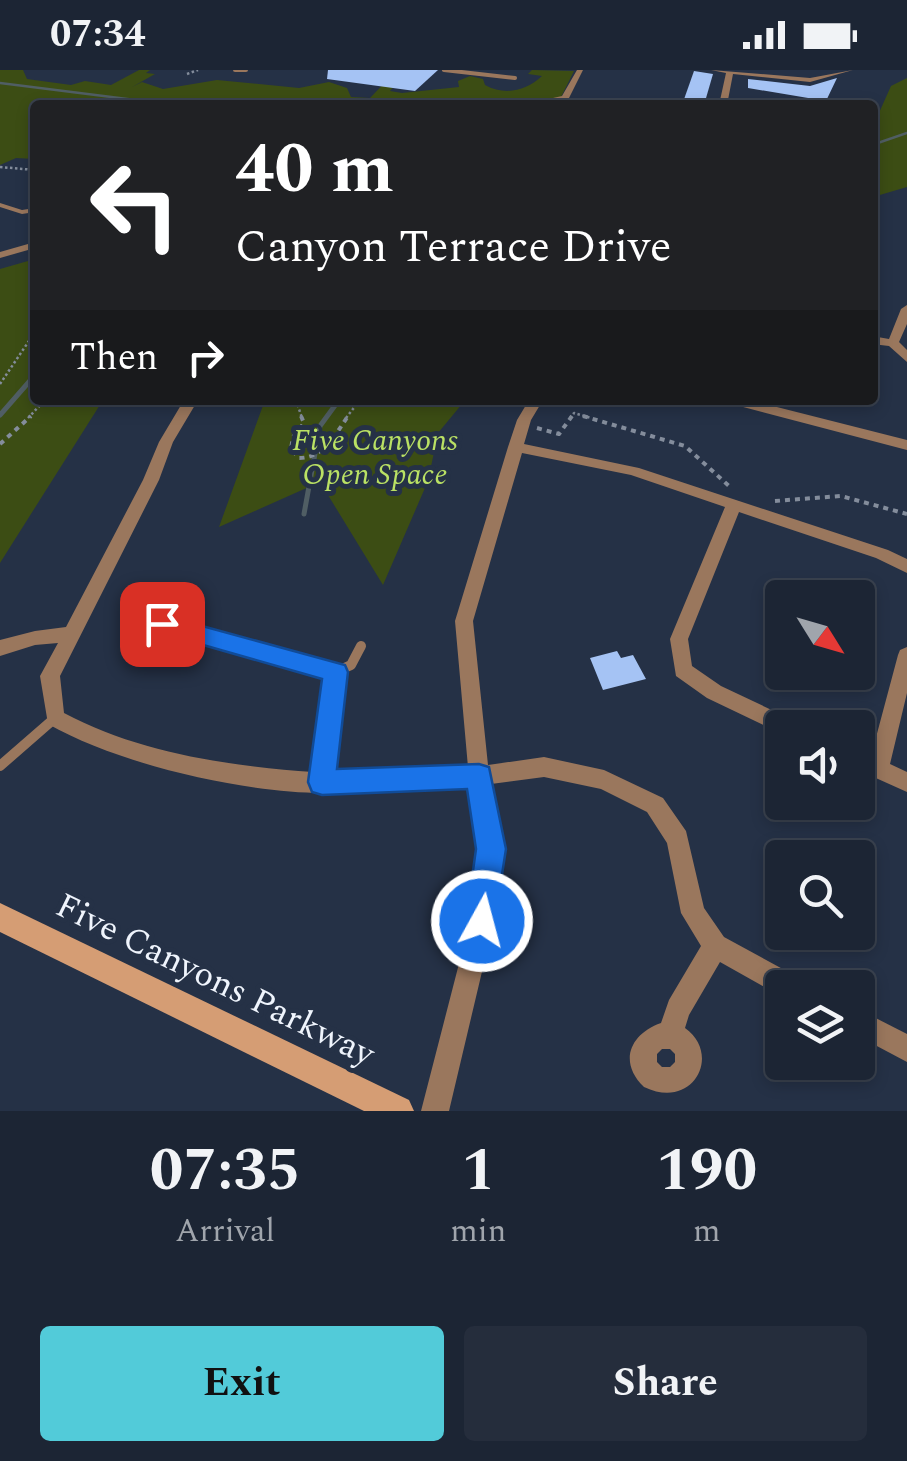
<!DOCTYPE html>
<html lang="en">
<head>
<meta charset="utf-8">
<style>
	body { margin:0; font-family:Spectral,serif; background:#252d3c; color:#f1f3f6; height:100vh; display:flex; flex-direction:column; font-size:38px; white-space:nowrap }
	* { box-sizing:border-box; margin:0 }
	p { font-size:32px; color:#a0a5ac }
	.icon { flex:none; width:55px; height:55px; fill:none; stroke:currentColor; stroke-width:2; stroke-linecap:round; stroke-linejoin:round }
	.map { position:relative; height:1041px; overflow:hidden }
	.drawer { display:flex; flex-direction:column; background:#1c2534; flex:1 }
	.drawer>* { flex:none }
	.banner { position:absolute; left:30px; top:30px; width:848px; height:305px; border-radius:10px; box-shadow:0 5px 15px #0003,0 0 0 2px #3a424f; background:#202124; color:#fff; overflow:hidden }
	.needle { width:65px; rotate:127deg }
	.controls { position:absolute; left:765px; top:510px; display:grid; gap:20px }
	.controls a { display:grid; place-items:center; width:110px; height:110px; border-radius:10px; background:#1c2534; box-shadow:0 5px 15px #0003,0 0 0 2px #3a424f; font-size:50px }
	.pin { position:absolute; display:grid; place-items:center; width:85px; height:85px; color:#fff; margin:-42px; border-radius:20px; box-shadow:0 5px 15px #0006 }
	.me { position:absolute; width:110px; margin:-55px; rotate:7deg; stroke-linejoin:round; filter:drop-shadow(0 0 8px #0008) }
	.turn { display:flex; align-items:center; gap:35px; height:210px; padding:0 40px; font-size:45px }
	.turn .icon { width:130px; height:130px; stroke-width:2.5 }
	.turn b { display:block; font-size:70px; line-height:85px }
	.then { display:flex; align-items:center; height:95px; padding:0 40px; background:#0003; gap:20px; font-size:38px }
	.eta { display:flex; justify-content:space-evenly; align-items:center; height:170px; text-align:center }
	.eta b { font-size:60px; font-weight:700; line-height:70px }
	.action { display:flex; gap:20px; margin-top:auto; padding:20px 40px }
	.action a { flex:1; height:115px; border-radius:10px; background:#52cbd9; color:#111; font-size:40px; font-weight:700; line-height:115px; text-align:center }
	.action a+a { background:#252d3c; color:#f1f3f6 }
	.status { display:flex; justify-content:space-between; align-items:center; height:70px; padding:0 50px; background:#1c2534; direction:ltr }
	.status svg { height:28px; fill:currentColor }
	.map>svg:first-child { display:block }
	.green { fill:#3c4d14 }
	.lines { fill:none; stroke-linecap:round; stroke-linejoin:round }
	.stream-far1 { stroke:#505e64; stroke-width:2.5 }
	.stream { stroke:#505e64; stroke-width:5 }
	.building { fill:#a5c3f4 }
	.path-far1 { stroke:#848d9c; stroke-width:2.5; stroke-dasharray:2.5 2.5; stroke-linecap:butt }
	.path { stroke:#848d9c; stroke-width:4; stroke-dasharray:5 5; stroke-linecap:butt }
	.service-far1 { stroke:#9a775d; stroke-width:4 }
	.service { stroke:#9a775d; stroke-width:10 }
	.pedestrian { fill:#9a775d; fill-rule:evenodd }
	.minor { fill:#9a775d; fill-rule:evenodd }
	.secondary { fill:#d59d74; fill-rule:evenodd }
	.route { fill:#1a73e8; stroke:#114b97; stroke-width:2.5 }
	.labels { text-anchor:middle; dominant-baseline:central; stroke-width:10; stroke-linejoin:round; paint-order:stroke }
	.park-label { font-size:30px; font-style:italic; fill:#bae164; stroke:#253146 }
	.near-street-label { font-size:35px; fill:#eff4fc; stroke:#253146 }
</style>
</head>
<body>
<div class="status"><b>07:34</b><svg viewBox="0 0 49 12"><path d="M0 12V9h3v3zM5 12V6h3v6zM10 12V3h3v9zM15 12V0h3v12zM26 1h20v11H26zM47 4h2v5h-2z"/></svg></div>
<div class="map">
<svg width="907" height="1041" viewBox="0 0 907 1041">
	<rect width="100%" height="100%" fill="#253146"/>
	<!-- green -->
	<g class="green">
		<path d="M0 0H23L27 9 71 15 85 11 111 15 139 0H150L146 3 155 4 132 17 142 12 163 19 217 10 299 18 329 12 347 18 351 27 370 28 391 6 398 12 390 21 402 23 459 17 458 11 470 6 483 9 485 15C505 26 526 21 542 6L528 4 532 0 574 1 561 27 525 35H35V89L16 88 0 95Z"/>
		<polygon points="907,8 907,117 873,127 873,47 878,45 891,16"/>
		<polygon points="35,189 35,330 103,330 0,493 0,199"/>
		<polygon points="265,330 451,330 462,334 438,363 428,411 383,515 320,412 219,457"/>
	</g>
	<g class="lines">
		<!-- stream-far1 -->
		<g class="stream-far1">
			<polyline points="0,13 175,35"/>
			<polyline points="872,75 907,63"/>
		</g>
		<!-- stream -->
		<g class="stream">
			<polyline points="0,345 35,305"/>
			<polyline points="304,444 320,356 339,330"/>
		</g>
	</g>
	<!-- building -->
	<g class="building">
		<polygon points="328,0 438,0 415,21 327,9"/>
		<polygon points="694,1 713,4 704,35 682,35"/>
		<polygon points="837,8 826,31 748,18 748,9 810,16"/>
		<polygon points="617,581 621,588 633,585 646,609 603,620 590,588"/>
	</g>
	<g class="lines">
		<!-- path-far1 -->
		<g class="path-far1">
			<polyline points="187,4 198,0"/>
			<polyline points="0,97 35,100"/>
			<polyline points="0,314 35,262"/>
			<polyline points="296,330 302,348"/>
			<polyline points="28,348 45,330"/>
			<polyline points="346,348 360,330"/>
			<polyline points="570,348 574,343 591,348"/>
		</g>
		<!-- path -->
		<g class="path">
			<path d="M301 346 304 353 293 367 291 379 299 388C324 388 335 365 348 346"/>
			<polyline points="583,346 685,376 729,416"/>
			<polyline points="537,358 559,364 572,346"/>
			<polyline points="0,374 31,346"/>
			<polyline points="775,431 841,426 907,444"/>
		</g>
		<!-- service-far1 -->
		<g class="service-far1">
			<polyline points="235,0 246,0"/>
			<polyline points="444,0 515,8"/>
		</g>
		<!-- service -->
		<g class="service">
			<polyline points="336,602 351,595 361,576"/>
			<polyline points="0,696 55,648"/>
		</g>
		<!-- pedestrian -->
		<polygon class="pedestrian" points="0,133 22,140 35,138 35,142 22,144 0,137"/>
		<!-- minor -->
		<g class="minor">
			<polygon points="577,0 583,0 568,30 535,35 535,32 562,26"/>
			<polygon points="711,0 810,8 853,0 810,12 733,4 727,35 719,35 726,3"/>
			<polygon points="35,172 35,178 0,188 0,182"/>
			<polygon points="907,235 907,254 899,272 907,280 907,292 889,276 872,274 872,266 889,269 901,239"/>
			<path d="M184 330H198L173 372 159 410 60 606 64 643C139 683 229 696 313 702L326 607 156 559 153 554 156 549 162 547 343 596 346 602 334 703 468 697 455 551 508 377 517 350 529 330H543L531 350 524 374 639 398 888 480 907 489V503L876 488 739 442 688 569 692 596 721 616 797 652 800 658H782V664L707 628 676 606 670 569 725 437 631 405 522 383 473 551 488 695 544 687 604 700 663 728 686 761 704 838 724 867 801 909 805 918H782V927L720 892 689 945 685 958C722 984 694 1041 644 1017 618 992 630 964 661 953L669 930 701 876 681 843 667 773 647 742 601 719 544 707 491 714 502 779 494 851 449 1041H421L470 851 480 779 470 716C421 718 372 723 323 723 240 722 121 695 48 654L40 606 58 573 35 575 0 586V570L35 561 66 557 143 410 159 372ZM662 979H670L675 984V992L670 997H662L657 992V984Z"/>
			<polygon points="726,330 749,330 907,370 907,380 728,333"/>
			<polygon points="907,577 907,623 890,694 907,702 907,722 858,700 858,681 871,686 898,585 900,580"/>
			<polygon points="858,939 907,964 907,992 858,966"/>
		</g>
		<!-- secondary -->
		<polygon class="secondary" points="0,833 409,1030 414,1041 364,1041 0,862"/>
	</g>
	<!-- route -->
	<polygon class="route" points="162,545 345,595 348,602 337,699 479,694 489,697 506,779 493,862 482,867 471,862 466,851 476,779 467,719 322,725 312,722 308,712 322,609 154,561 150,554 154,548"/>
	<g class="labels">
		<!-- park labels -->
		<g class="park-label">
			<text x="375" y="371">Five Canyons<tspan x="375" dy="34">Open Space</tspan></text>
		</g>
		<!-- near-street labels -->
		<g class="near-street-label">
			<text transform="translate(215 910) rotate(26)">Five Canyons Parkway</text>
		</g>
	</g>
</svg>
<div class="controls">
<a><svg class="needle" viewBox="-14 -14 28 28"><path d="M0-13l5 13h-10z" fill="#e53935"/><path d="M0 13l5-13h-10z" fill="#a0a5ac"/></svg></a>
<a><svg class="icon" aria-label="sound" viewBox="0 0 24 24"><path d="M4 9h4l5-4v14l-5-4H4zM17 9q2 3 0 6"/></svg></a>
<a><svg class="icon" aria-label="search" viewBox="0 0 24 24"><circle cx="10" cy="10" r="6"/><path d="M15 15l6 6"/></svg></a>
<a><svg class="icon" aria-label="layers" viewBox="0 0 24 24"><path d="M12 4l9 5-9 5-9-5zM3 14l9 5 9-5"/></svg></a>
</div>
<div class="pin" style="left:162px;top:554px;background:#d93025"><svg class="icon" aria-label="arrive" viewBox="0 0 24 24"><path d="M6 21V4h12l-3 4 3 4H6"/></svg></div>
<svg class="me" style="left:482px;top:851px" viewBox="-20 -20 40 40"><circle r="17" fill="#1a73e8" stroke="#fff" stroke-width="3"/><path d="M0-11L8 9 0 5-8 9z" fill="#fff"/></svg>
<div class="banner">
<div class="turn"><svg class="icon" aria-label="left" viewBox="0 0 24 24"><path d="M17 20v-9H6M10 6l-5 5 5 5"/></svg><div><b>40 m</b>Canyon Terrace Drive</div></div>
<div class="then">Then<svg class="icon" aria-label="right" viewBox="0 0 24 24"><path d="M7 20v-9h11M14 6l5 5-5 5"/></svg></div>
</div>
</div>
<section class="drawer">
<div class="eta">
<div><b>07:35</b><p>Arrival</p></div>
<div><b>1</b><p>min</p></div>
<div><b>190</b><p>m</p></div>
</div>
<div class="action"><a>Exit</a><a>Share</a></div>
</section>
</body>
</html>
